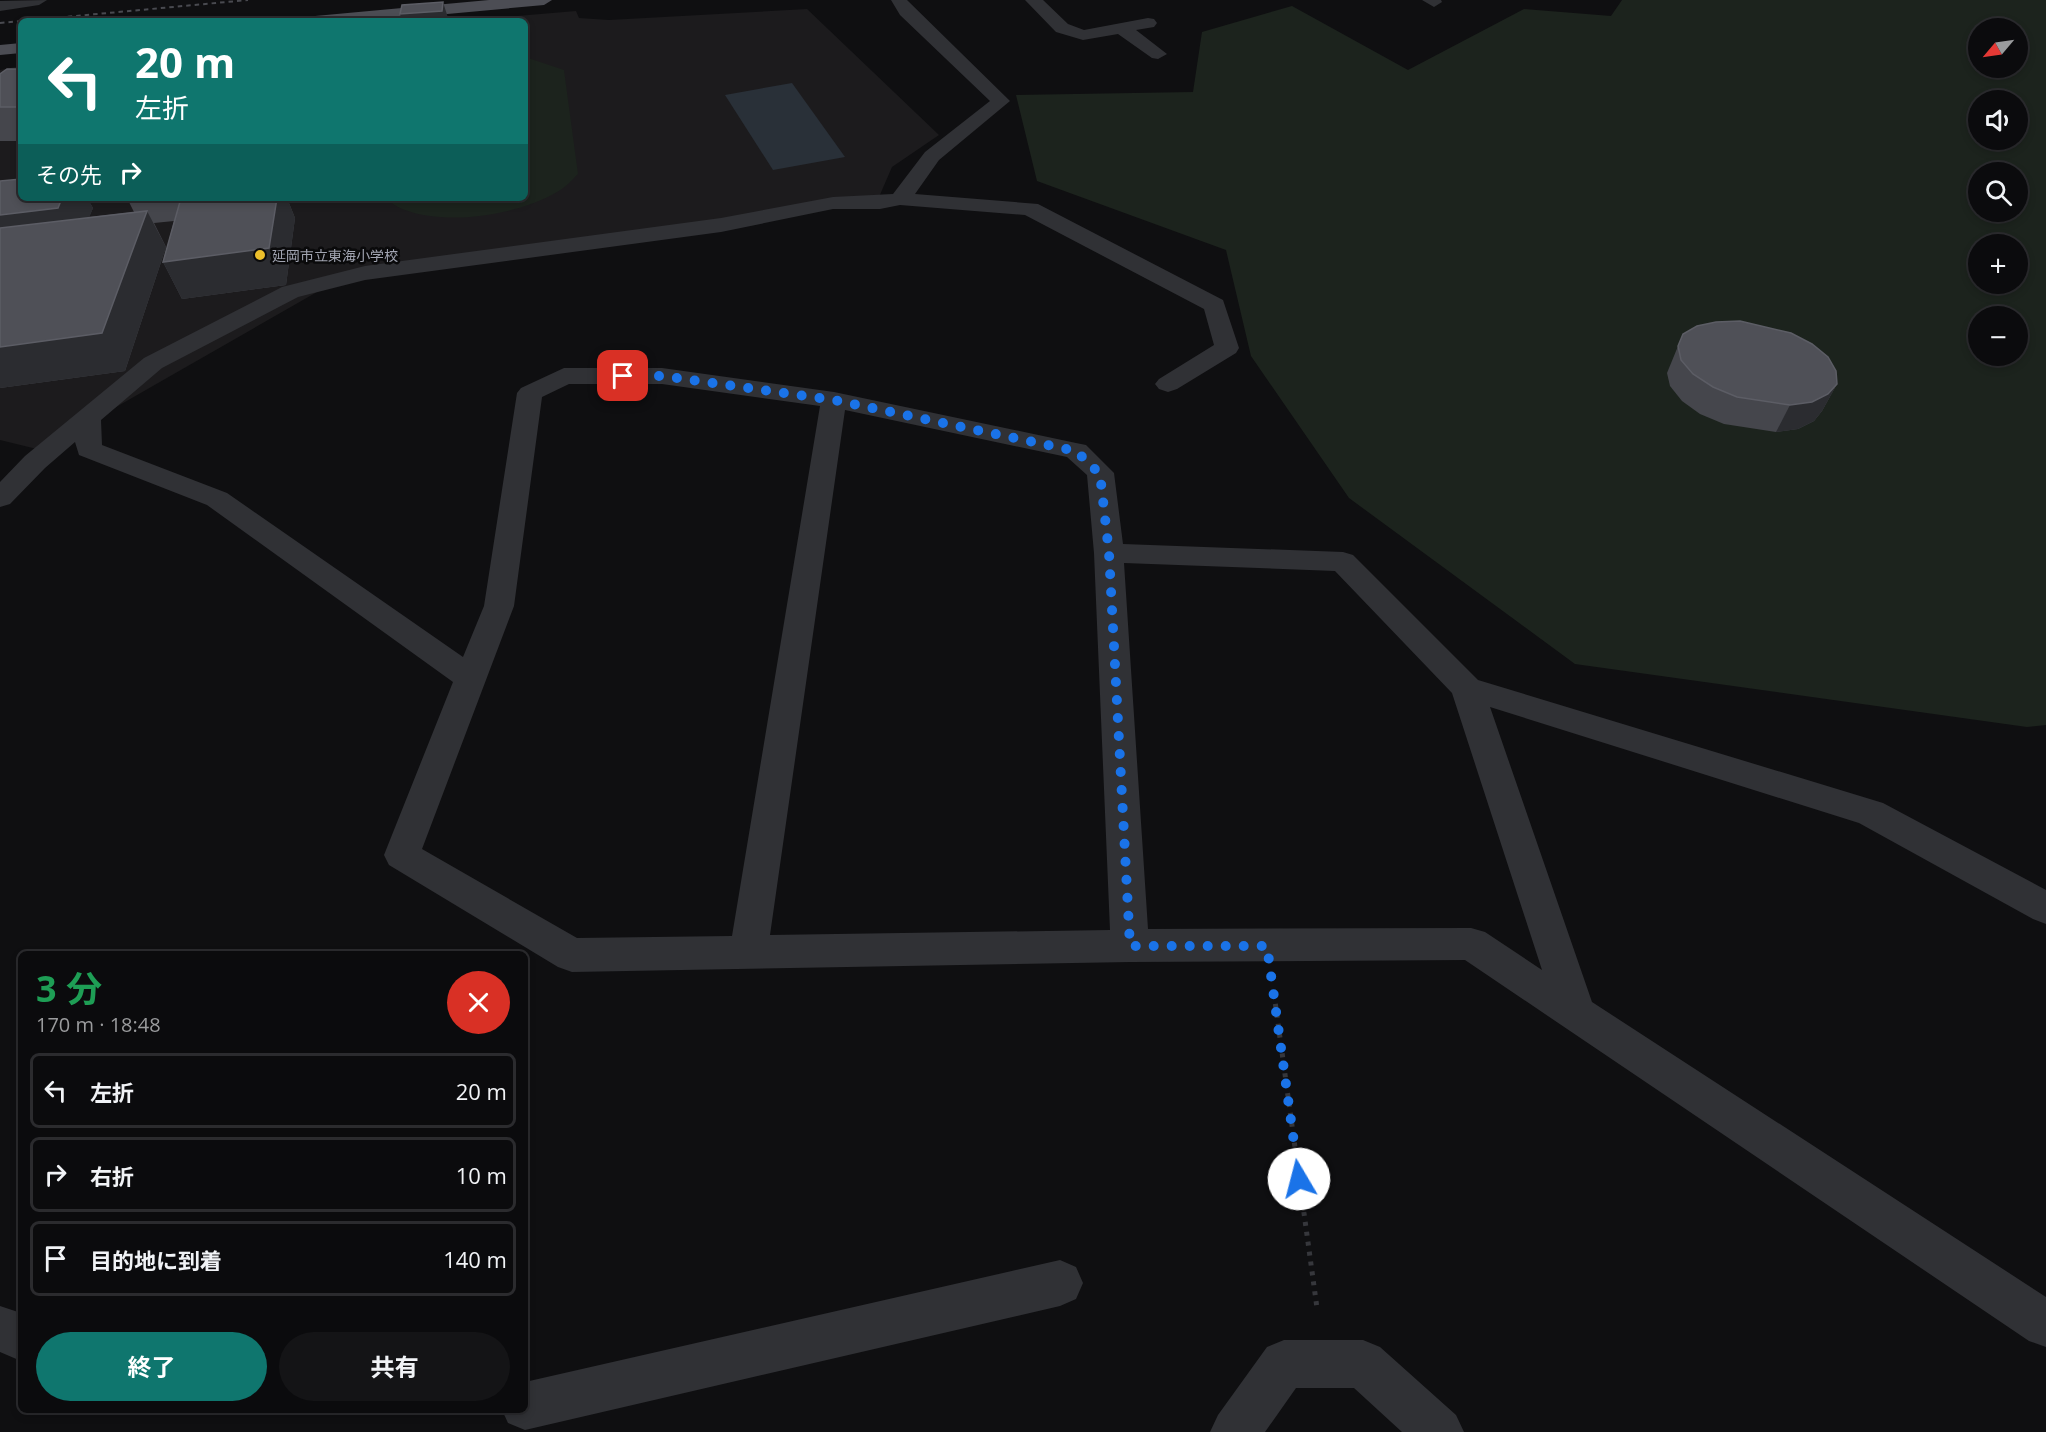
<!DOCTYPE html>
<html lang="ja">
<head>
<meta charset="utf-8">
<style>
	body { margin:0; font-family:"Open Sans","Noto Sans JP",sans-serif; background:#141416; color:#f1f3f6; height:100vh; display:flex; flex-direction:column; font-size:22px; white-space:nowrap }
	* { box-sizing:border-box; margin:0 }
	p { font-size:20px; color:#9a9b9d }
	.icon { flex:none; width:33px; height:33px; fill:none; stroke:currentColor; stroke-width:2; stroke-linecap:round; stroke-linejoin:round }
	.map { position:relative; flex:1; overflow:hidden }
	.side { position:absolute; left:18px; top:951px; width:510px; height:462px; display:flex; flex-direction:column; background:#0b0b0d; border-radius:9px; box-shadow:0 3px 9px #0003,0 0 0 2px #2b2b2e }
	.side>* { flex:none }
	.top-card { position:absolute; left:18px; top:18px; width:510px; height:183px; border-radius:9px; box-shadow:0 3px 9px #0003,0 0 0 2px #2b2b2e; background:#0f766e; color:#fff; overflow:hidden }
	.needle { width:39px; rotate:241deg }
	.fabs { position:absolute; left:1968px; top:18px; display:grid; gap:12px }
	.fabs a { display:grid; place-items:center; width:60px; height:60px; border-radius:50%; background:#0b0b0d; box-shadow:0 3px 9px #0003,0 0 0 2px #2b2b2e; font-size:30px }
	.pin { position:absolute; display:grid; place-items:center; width:51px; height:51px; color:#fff; margin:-26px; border-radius:12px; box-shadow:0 3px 9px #0006 }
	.me { position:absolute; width:66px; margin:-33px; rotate:352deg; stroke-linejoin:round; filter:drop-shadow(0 0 4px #0008) }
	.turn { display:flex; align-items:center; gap:21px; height:126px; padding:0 18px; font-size:27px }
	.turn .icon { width:78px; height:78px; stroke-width:2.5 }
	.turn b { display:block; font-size:42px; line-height:51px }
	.then { display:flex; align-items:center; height:57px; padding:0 18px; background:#0003; gap:12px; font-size:22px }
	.round { display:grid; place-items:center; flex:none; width:63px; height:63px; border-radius:32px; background:#141416 }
	.summary { display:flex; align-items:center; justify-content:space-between; height:102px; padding:0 18px }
	h1 { font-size:36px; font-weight:700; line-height:45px; color:#1e9e55 }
	.button { display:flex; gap:12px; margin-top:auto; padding:12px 18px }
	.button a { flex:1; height:69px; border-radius:36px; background:#0f766e; color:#fff; font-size:24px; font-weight:700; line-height:69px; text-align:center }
	.button a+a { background:#141416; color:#f1f3f6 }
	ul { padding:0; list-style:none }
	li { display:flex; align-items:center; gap:18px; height:75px; margin:0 12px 9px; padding:0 6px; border:3px solid #2b2b2e; border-radius:9px }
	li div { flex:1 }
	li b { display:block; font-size:22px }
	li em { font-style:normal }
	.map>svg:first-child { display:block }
	.built { fill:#1c1b1d }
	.green { fill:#1c231d; fill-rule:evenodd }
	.water { fill:#293038 }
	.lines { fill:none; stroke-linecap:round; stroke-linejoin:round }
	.path { stroke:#36373c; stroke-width:5; stroke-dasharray:4 6; stroke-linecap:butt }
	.minor { fill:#303135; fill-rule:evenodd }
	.primary { fill:#4c4d54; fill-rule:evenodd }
	.rail { stroke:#494a50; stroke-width:2; stroke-dasharray:4.5 4; stroke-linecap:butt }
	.wall { fill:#45464c }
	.shaded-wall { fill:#2b2c30 }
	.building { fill:#4f5057; stroke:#5c5d65; stroke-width:1.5 }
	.route { stroke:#1a73e8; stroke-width:10; stroke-dasharray:0 18 }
	.poi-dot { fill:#ecbf2b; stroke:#0a0a0b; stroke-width:2 }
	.labels { text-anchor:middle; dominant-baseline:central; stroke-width:5; stroke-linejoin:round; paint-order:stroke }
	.far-poi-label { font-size:14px; fill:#a1a4b1; stroke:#0a0a0b; text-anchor:start }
</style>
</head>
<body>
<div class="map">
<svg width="2046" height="1432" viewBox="0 0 2046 1432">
	<rect width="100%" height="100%" fill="#0f0f11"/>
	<!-- built -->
	<polygon class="built" points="807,9 939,135 892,167 879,197 719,227 321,283 317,292 41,450 0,440 0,70 21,66 21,198 525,198 525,21 458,21 576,11 579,18 609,20"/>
	<!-- green -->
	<g class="green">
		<path d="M1622 0H2046V725L2027 727 1575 664 1349 498 1251 356 1226 250 1037 181 1016 95 1193 92 1202 32 1292 6 1408 70 1524 9 1611 16ZM1978 28H2018V68H1978ZM1978 100H2018V140H1978ZM1978 172H2018V212H1978ZM1978 244H2018V284H1978ZM1978 316H2018V356H1978Z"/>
		<path d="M525 57 564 70 578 174C572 180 565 188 557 192 518 215 448 226 405 210 398 208 391 202 385 199L525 198Z"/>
	</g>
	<!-- water -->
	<polygon class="water" points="792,83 845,157 773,170 725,95"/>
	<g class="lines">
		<!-- path -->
		<polyline class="path" points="1274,994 1317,1308"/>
		<!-- minor -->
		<g class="minor">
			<polygon points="47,0 39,5 0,11 0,1"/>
			<path d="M891 0H907L1010 101 939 160 915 194 1038 204 1223 300 1239 348 1236 353 1177 389 1168 392 1159 389 1155 384 1159 379 1214 345 1204 309 1025 215 900 205 880 209H833L721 232 365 280 298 297 162 368 101 420 102 445 227 493 463 657 484 606 517 393 521 388 564 368H662L834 392 1076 443 1086 445 1114 473 1123 544 1343 552 1353 555 1478 680 1883 803 2046 890V924L2033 919 1859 823 1490 707 1592 1002 2046 1297V1347L2029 1341 1465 960 1130 962 572 972 558 967 389 865 384 855 453 682 207 505 79 455 75 442 45 468 10 504 0 507V482L25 456 144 358 282 287 365 266 721 218 833 197 893 194 925 152 990 101 900 15ZM569 384H662L820 406 732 936 577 938 422 849 514 606 542 397ZM845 410 1067 457 1087 475 1094 553 1110 930 770 935ZM1124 563 1335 571 1452 693 1542 970 1485 932 1471 928 1148 929Z"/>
			<polygon points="1025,0 1043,0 1068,24 1084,30 1148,18 1154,19 1157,23 1154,27 1136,30 1167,54 1158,59 1152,58 1118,34 1083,40 1056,32"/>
			<polygon points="1422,0 1441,0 1442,2 1434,7"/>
			<polygon points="1060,1260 1076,1267 1083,1283 1076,1299 1060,1306 525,1430 508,1423 502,1410 525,1410 525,1382"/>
			<polygon points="0,1306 21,1313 21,1361 0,1352"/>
			<polygon points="1284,1340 1363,1340 1380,1347 1456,1415 1464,1432 1402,1432 1354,1388 1296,1388 1265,1432 1210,1432 1218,1415 1267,1347"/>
		</g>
		<!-- primary -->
		<g class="primary">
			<polygon points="489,0 552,0 544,5 371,21 306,21 315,16"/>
			<polygon points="21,43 21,53 0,55 0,45"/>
		</g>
		<!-- rail -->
		<polyline class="rail" points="0,23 248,0"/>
	</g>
	<!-- wall -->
	<g class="wall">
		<polygon points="21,69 21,141 0,141 0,74"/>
		<polygon points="0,181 21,198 87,198 93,208 89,217 134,212 127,198 287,198 295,218 286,285 182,299 163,262 174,221 154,223 166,247 125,371 0,388"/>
		<polygon points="1683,334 1837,384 1822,411 1814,421 1798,429 1776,432 1724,424 1700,414 1682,401 1670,386 1667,373"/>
	</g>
	<!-- shaded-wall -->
	<g class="shaded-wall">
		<polygon points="443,2 449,21 402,21 400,14"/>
		<polygon points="62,198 87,198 93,208 78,245 0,254 0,215"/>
		<polygon points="277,198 287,198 295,218 286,285 182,299 163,262"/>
		<polygon points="147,211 166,247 125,371 0,388 0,347"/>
		<polygon points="1837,384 1822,411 1814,421 1798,429 1776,432 1790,405"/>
	</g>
	<!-- building -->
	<g class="building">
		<polygon points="443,2 442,11 400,14 402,5"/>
		<polygon points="7,69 21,69 21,107 0,107 0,74"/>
		<polygon points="21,179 21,198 62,198 58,208 0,215 0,181"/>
		<polygon points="181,198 277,198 269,248 163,262"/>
		<polygon points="147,211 102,333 0,347 0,228"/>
		<polygon points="1740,321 1791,333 1812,344 1828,357 1836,371 1837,384 1828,394 1812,402 1790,405 1737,397 1713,387 1693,374 1681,360 1678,346 1683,334 1697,326 1716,322"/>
	</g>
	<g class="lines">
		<!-- route -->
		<polyline class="route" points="623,376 662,376 834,400 1076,451 1100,474 1109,553 1130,946 1267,946 1299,1179"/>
	</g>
	<!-- markers -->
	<circle class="poi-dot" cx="260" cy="255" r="6"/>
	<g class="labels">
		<!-- far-poi labels -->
		<g class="far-poi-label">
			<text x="272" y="255">延岡市立東海小学校</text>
		</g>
	</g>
</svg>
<div class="fabs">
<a><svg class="needle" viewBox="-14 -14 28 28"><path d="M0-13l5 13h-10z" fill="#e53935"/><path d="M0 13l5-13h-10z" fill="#9a9b9d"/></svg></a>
<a><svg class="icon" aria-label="sound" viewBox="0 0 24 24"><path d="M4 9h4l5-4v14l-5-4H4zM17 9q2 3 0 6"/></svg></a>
<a><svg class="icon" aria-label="search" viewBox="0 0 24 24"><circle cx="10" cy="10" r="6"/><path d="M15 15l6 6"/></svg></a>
<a>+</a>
<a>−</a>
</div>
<div class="pin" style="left:623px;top:376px;background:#d93025"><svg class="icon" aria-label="arrive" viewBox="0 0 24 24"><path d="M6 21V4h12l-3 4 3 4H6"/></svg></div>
<svg class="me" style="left:1299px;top:1179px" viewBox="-20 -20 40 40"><circle r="19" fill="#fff"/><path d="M0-13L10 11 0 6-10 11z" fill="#1a73e8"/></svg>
<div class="top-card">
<div class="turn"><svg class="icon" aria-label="left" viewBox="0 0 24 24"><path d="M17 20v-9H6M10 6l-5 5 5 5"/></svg><div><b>20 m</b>左折</div></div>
<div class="then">その先<svg class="icon" aria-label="right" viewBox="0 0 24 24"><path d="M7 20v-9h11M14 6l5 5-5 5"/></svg></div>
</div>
<section class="side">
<div class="summary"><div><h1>3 分</h1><p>170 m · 18:48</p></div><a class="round" style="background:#d93025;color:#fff"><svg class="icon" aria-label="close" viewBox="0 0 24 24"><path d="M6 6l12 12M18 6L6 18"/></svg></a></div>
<ul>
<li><svg class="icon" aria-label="left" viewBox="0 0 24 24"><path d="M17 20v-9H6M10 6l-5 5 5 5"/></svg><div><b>左折</b></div><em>20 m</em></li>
<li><svg class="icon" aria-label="right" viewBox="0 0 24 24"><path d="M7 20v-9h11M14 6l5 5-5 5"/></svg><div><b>右折</b></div><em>10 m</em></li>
<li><svg class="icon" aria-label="arrive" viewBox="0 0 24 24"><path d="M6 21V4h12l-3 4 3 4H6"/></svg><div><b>目的地に到着</b></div><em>140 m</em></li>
</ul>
<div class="button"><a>終了</a><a>共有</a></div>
</section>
</div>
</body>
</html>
